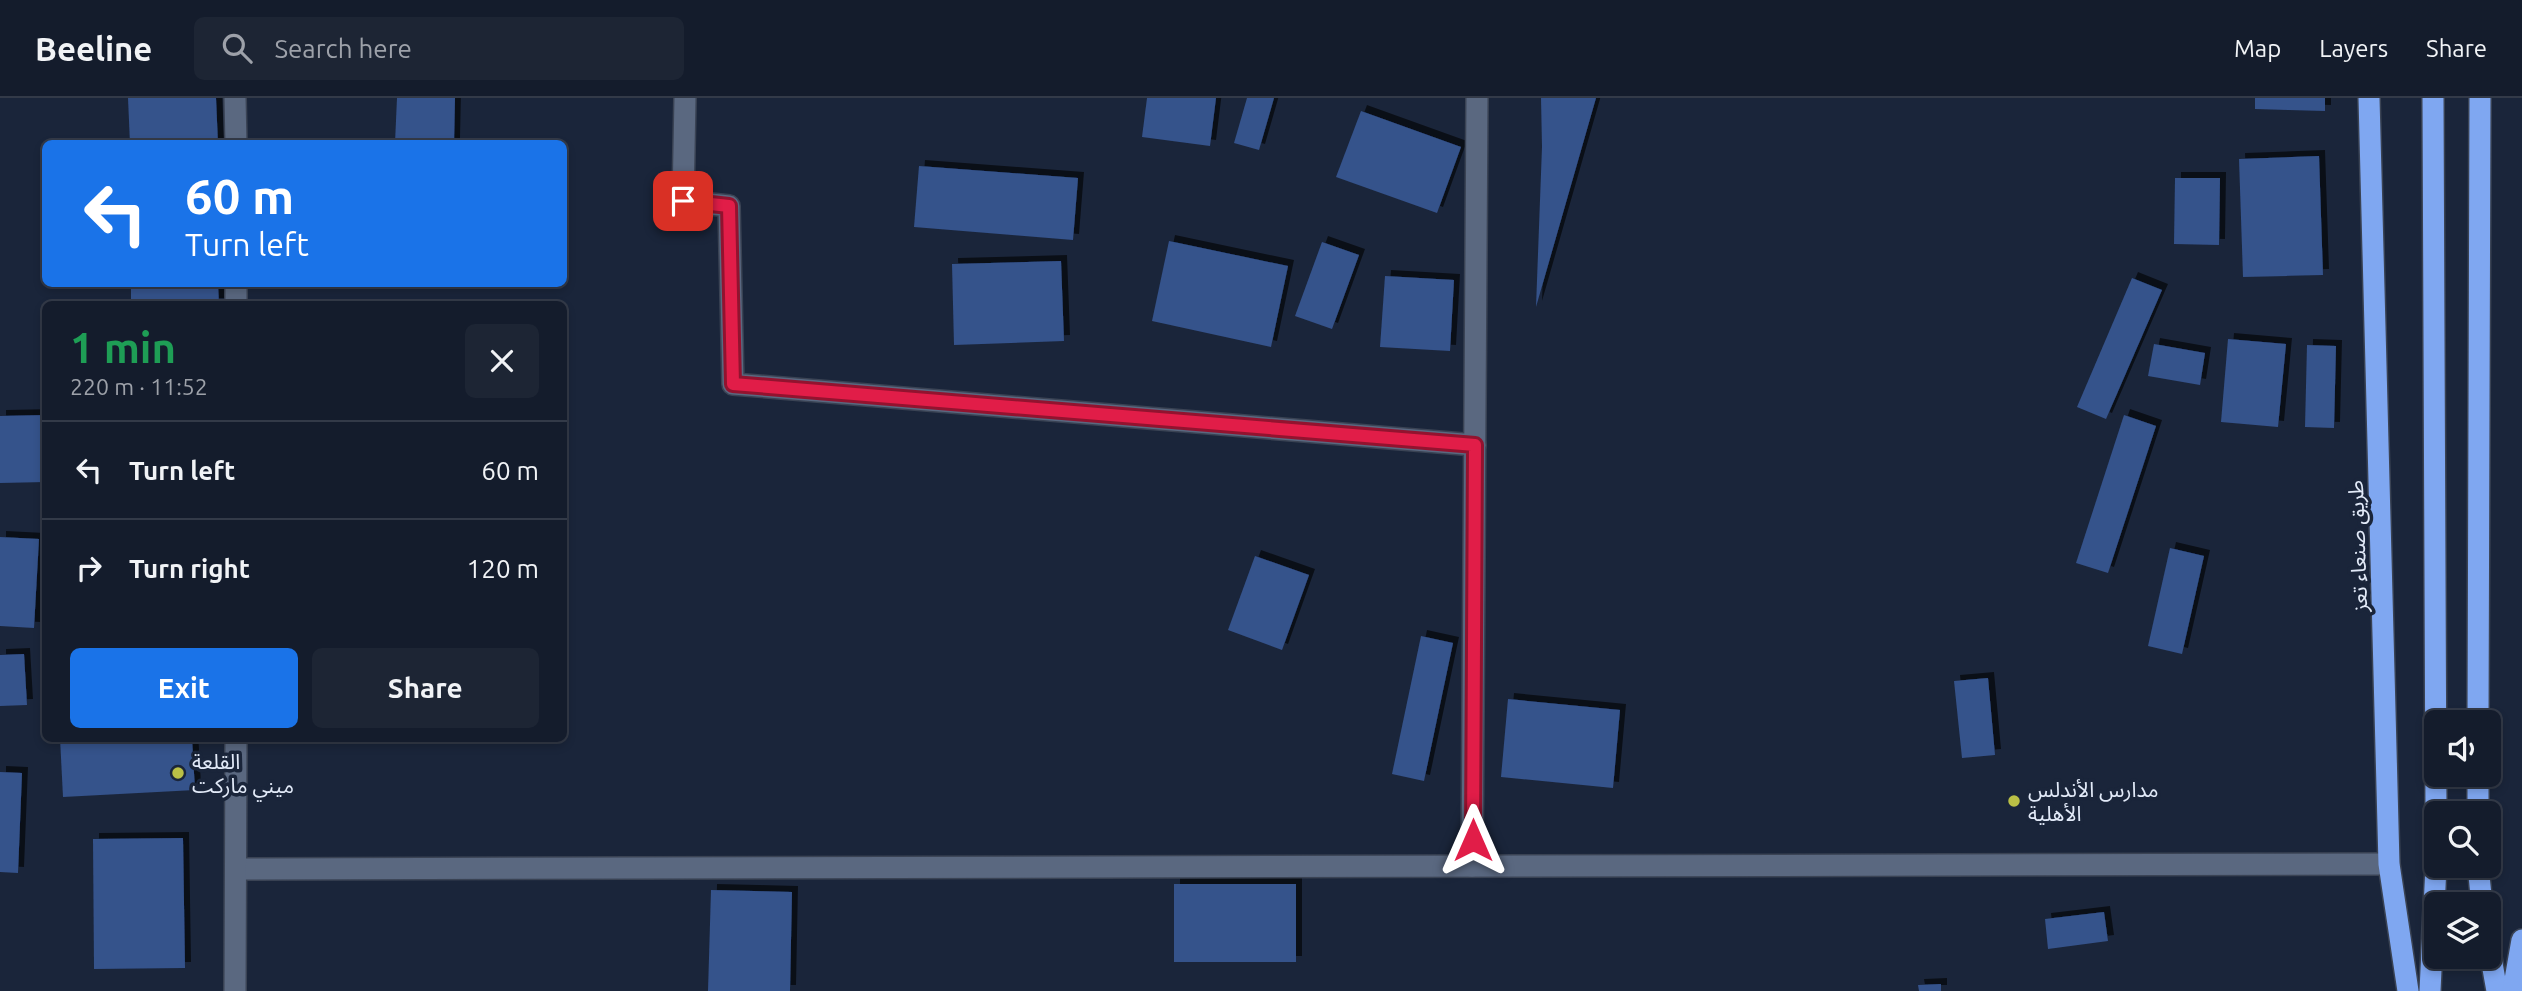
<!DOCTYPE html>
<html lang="en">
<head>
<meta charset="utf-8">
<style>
	body { margin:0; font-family:Ubuntu,"Noto Sans Arabic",sans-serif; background:#1d2534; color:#f1f3f6; height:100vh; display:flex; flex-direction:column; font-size:26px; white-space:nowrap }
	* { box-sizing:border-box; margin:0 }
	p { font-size:23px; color:#9da1a9 }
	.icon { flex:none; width:38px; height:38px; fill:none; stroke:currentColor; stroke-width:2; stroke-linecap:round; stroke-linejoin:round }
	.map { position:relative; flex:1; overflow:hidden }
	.side { position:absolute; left:42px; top:203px; width:525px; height:441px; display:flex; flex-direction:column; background:#141c2c; border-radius:10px; box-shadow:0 4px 10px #0003,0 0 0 2px #333a48 }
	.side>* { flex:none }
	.top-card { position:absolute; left:42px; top:42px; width:525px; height:147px; border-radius:10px; box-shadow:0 4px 10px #0003,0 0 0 2px #333a48; background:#1a73e8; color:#fff; overflow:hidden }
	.tools { position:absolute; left:2424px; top:612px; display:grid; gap:14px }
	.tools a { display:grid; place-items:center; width:77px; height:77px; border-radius:10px; background:#141c2c; box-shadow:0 4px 10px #0003,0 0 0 2px #333a48; font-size:35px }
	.pin { position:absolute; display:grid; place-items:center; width:60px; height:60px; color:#fff; margin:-30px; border-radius:14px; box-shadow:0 4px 10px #0006 }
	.me { position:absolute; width:77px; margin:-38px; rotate:0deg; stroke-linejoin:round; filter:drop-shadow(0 0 5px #0008) }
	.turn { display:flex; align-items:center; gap:24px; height:147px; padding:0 28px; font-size:32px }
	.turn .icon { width:91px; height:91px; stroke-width:2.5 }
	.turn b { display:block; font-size:49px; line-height:60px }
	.round { display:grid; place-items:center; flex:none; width:74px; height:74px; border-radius:10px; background:#1d2534 }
	.overview { display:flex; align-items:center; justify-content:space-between; height:119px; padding:0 28px }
	h1 { font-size:42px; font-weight:700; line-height:52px; color:#1e9e55 }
	.button { display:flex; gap:14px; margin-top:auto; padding:14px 28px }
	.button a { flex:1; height:80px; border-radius:10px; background:#1a73e8; color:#fff; font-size:28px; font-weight:700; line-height:80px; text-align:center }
	.button a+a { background:#1d2534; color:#f1f3f6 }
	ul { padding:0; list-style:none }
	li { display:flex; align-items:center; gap:21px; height:98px; padding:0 28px; border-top:2px solid #333a48 }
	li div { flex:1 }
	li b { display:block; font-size:26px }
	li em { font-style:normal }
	header { display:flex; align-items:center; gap:42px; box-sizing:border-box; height:98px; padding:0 35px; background:#141c2c; border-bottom:2px solid #333a48 }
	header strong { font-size:33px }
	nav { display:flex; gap:38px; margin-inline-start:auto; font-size:24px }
	.search { width:490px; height:63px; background:#1d2534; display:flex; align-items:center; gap:18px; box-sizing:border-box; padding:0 24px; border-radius:10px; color:#9da1a9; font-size:26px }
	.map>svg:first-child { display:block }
	.building { fill:#34528b; filter:url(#shadow) }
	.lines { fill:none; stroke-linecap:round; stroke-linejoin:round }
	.minor-casing { stroke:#3a4354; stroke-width:24 }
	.highway-casing { stroke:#3a4354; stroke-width:24 }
	.minor { stroke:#5a6880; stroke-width:21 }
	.highway { stroke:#7fa7f1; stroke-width:21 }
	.route-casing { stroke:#92132f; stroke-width:18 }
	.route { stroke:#e11d48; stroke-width:12 }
	.poi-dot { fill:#bac046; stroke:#1a253a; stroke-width:2.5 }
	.labels { text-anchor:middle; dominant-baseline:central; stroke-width:7; stroke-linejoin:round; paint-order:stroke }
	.street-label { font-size:21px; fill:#e2eaf8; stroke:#1a253a }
	.poi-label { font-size:21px; fill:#e2eaf8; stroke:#1a253a; text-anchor:start }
</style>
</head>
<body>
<header>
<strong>Beeline</strong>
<div class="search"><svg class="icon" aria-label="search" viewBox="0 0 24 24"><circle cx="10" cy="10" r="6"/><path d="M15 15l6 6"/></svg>Search here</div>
<nav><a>Map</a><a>Layers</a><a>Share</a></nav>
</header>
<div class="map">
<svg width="2522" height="893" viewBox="0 0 2522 893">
	<defs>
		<filter id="shadow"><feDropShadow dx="6" dy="-6" stdDeviation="0" flood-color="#0009"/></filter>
	</defs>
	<rect width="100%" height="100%" fill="#1a253a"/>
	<!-- building -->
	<g class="building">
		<polygon points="128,0 216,0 218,46 130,46"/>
		<polygon points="397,0 455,0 454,46 395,45"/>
		<polygon points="1147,0 1216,0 1210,48 1142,39"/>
		<polygon points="1247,0 1274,0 1259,52 1234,45"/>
		<polygon points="1541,0 1596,0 1536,209 1542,49"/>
		<polygon points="2255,0 2325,0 2325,13 2255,11"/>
		<polygon points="1361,13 1461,49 1437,115 1336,79"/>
		<polygon points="2319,58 2323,177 2243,179 2239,61"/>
		<polygon points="919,68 1078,80 1073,142 914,129"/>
		<polygon points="2175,80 2220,80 2219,147 2174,146"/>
		<polygon points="1169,143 1288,168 1271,249 1152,223"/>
		<polygon points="1322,144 1359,157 1332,231 1295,218"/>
		<polygon points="1061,163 1064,243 954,247 952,166"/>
		<polygon points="1385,178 1454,182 1450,253 1380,249"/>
		<polygon points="2132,180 2162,192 2106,321 2077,309"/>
		<polygon points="218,186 219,206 131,206 131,188"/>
		<polygon points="2228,241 2286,246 2278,329 2221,324"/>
		<polygon points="2154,246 2205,255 2200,287 2148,278"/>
		<polygon points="2307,247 2336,248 2334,330 2305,329"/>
		<polygon points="46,317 46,384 0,385 0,318"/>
		<polygon points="2124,317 2156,328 2108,475 2076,465"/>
		<polygon points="0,439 39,441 34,530 0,528"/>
		<polygon points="2170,450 2204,458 2182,556 2148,548"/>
		<polygon points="1255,458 1309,477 1282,552 1228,532"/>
		<polygon points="1421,538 1453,545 1424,683 1392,676"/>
		<polygon points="24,556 27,607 0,608 0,557"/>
		<polygon points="1988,580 1995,657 1962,660 1954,583"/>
		<polygon points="1508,601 1620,612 1613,690 1501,679"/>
		<polygon points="60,640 192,640 195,692 63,699"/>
		<polygon points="441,640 522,640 522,646 441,645"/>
		<polygon points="0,674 22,675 18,775 0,774"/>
		<polygon points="183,740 185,870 94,871 93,741"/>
		<rect x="1174" y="786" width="122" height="78"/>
		<polygon points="711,792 792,794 790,893 708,893"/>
		<polygon points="2104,814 2108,843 2048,851 2045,821"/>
		<polygon points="1941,886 1941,893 1919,893 1918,887"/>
	</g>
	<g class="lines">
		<defs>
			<g id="minor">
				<polyline points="235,0 236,46"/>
				<polyline points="685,0 683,103 729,108 733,286 1475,347"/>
				<polyline points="236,186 236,206"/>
				<polyline points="1472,768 1477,0"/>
				<polyline points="236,771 2389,766"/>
				<polyline points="235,893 236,640"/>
			</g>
			<g id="highway">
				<polyline points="2369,0 2389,766 2408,893"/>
				<polyline points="2433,0 2436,716"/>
				<polyline points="2478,625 2480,0"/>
				<polyline points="2478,716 2478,677"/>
				<polyline points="2478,768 2482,807"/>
				<polyline points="2488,843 2497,893"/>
				<polyline points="2430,893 2436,768"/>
				<polyline points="2513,893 2522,842"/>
			</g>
		</defs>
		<!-- minor casing -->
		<use href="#minor" class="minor-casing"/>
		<!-- highway casing -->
		<use href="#highway" class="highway-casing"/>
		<!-- minor -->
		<use href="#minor" class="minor"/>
		<!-- highway -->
		<use href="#highway" class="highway"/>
	</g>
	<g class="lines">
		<defs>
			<polyline id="route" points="683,103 729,108 733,286 1475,347 1473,742"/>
		</defs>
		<!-- route casing -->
		<use href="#route" class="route-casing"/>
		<!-- route -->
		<use href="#route" class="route"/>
	</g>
	<!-- markers -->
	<g class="poi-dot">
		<circle cx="178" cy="675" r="7"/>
		<circle cx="2014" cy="703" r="7"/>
	</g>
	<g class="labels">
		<!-- street labels -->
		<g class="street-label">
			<text transform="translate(2357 448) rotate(-92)">طريق صنعاء تعز</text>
		</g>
		<!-- poi labels -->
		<g class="poi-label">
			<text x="192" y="663">القلعة<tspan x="192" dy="24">ميني ماركت</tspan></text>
			<text x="2028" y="691">مدارس الأندلس<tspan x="2028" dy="24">الأهلية</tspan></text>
		</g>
	</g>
</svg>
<div class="tools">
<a><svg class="icon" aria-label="sound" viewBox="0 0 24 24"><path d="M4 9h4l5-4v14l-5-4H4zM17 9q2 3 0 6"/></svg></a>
<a><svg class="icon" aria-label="search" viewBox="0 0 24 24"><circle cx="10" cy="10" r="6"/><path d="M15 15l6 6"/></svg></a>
<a><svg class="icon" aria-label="layers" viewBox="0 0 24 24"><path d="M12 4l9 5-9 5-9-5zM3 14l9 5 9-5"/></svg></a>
</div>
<div class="pin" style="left:683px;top:103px;background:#d93025"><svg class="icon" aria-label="arrive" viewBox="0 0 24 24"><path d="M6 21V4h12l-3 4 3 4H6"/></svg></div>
<svg class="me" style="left:1473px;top:742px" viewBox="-20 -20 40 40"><path d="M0-17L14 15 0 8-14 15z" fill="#e11d48" stroke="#fff" stroke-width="4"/></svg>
<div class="top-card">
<div class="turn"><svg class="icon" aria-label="left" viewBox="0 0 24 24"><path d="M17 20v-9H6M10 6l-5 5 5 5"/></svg><div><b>60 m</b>Turn left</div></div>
</div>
<section class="side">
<div class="overview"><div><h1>1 min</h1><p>220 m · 11:52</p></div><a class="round"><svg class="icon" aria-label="close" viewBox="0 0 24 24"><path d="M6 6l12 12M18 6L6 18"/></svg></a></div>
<ul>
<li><svg class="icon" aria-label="left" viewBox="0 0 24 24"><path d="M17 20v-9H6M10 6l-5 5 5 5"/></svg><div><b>Turn left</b></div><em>60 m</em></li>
<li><svg class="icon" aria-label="right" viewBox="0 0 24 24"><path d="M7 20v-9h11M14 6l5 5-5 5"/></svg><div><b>Turn right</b></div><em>120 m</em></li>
</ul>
<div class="button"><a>Exit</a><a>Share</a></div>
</section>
</div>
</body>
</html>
